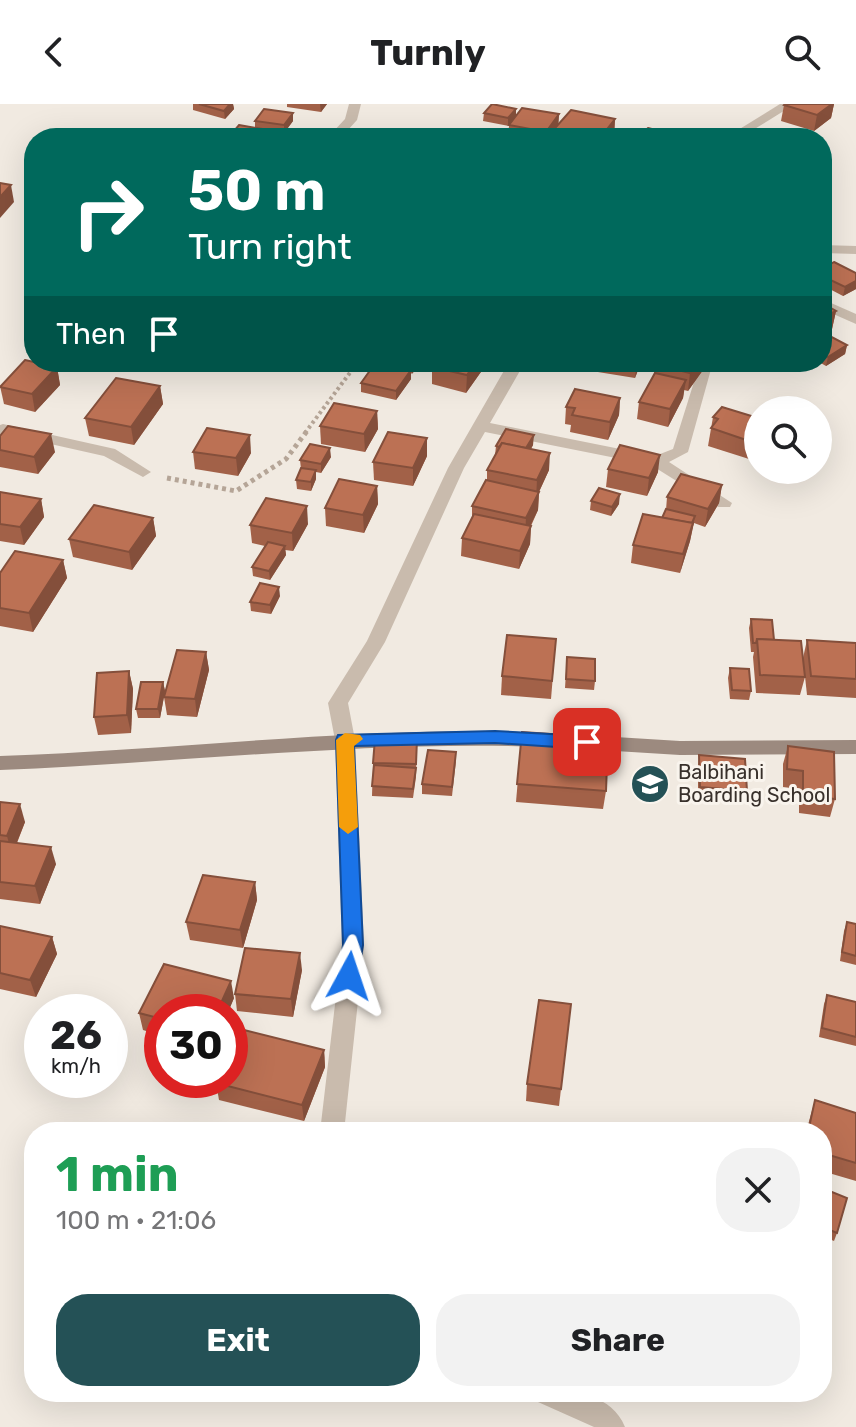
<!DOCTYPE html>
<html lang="en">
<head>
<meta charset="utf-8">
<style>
	body { margin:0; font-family:Rubik,sans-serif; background:#f2f2f2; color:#202124; height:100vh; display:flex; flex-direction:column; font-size:30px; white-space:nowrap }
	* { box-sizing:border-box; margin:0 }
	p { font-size:26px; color:#757577 }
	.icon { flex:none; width:44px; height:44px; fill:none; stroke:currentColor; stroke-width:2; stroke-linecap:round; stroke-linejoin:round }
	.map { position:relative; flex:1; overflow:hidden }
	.details { position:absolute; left:24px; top:1018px; width:808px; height:280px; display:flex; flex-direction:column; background:#fff; border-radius:32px; box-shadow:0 8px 32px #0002 }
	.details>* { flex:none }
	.top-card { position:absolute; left:24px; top:24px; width:808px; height:244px; border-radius:32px; box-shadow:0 8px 32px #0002; background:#00695c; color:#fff; overflow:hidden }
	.controls { position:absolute; left:744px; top:292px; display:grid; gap:16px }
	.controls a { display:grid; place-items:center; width:88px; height:88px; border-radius:50%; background:#fff; box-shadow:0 8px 32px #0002; font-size:40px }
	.speed { position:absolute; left:24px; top:890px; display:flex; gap:16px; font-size:40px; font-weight:700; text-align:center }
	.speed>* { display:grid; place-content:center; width:104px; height:104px; border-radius:50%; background:#fff; box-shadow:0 8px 32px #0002; line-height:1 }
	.speed small { font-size:20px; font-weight:400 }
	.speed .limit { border:12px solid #d22; background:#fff; color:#111 }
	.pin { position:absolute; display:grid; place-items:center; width:68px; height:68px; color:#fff; margin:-34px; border-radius:16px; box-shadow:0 4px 12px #0006 }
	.me { position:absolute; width:88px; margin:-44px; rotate:5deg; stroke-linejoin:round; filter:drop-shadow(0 0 6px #0008) }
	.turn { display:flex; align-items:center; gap:28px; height:168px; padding:0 32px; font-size:36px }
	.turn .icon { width:104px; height:104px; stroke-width:2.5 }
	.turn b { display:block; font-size:56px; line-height:68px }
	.then { display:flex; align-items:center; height:76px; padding:0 32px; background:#0003; gap:16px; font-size:30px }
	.round { display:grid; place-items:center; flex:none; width:84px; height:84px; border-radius:32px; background:#f2f2f2 }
	.head { display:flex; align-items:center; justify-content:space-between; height:136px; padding:0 32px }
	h1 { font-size:48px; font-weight:700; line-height:60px; color:#1e9e55 }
	.action { display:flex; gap:16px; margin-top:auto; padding:16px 32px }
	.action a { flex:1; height:92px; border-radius:32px; background:#245156; color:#fff; font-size:32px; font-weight:700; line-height:92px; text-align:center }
	.action a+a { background:#f2f2f2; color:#202124 }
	header { display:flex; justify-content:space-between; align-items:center; height:104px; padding:0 32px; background:#fff; font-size:36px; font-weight:700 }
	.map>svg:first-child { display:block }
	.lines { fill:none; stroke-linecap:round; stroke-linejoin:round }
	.path-far1 { stroke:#b5a597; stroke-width:4; stroke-dasharray:3 3; stroke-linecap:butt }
	.path { stroke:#b5a597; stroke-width:5; stroke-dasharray:4 4; stroke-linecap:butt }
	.street { fill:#c9bbad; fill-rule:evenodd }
	.secondary { fill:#9c8a7f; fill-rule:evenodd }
	.wall { fill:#a26148 }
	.shaded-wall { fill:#844f3b }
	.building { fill:#bc7154; stroke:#844f3b; stroke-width:2 }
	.route { fill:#1a73e8; stroke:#114b97; stroke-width:2 }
	.slow { fill:#f59e0b }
	.labels { text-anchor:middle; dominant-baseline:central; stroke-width:6; stroke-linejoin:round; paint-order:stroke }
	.poi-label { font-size:20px; fill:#38302b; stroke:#f9f4ed; text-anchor:start }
</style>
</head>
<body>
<header><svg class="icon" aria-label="back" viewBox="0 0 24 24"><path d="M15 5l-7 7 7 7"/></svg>Turnly<svg class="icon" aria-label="search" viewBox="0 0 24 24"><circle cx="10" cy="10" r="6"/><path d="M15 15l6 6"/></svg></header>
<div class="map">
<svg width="856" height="1323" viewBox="0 0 856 1323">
	<rect width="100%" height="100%" fill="#f1eae1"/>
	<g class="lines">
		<!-- path-far1 -->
		<polyline class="path-far1" points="305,329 358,258"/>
		<!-- path -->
		<polyline class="path" points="167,374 236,387 286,355 307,327"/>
		<!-- street -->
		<g class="street">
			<polygon points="349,0 361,0 357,16 347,27 377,34 334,32 332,29 345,15"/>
			<polygon points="780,0 795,0 740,34 725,34"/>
			<polygon points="822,141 856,142 856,150 822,149"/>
			<polygon points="822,195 856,210 856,220 822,205"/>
			<polygon points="509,258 525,258 490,319 655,352 673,345 699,262 691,258 713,258 688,348 669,358 732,399 730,403 718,403 651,361 485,328 464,364 385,538 348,599 355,636 364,841 344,1028 320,1028 342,841 335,636 328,599 367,537 448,364"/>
			<polygon points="3,320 115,345 151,368 143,373 104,352 6,330 0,332 0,321"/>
			<path d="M534 1288C568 1288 610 1286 625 1323H594L538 1298Z"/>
		</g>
		<!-- secondary -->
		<g class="secondary">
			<path d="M498 627 547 629 557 636 547 643C364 636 182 659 0 666V652C166 646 331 626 498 627Z"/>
			<polygon points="583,631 680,637 856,636 856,650 680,651 583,645 573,638"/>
		</g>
	</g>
	<!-- wall -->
	<g class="wall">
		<polygon points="193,0 233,0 234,5 225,15 193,6"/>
		<polygon points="287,0 327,0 321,8 287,3"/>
		<polygon points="785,0 834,0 831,14 814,27 781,17 784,1"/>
		<polygon points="484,9 516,12 559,10 558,21 615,15 614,32 612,34 503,34 508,32 509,22 483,17"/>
		<polygon points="255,17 293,17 284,29 255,24"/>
		<polygon points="34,78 34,92 29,92 27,83"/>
		<polygon points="822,164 856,169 856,185 843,192 822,181"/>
		<polygon points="822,199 836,207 832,225 824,229 847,241 845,250 826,262 819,258 822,258"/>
		<polygon points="381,258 422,258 411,270 411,275 396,296 361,288 361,279 381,259"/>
		<polygon points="573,258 641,258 635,274 573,264"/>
		<polygon points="655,260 703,266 688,287 684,286 683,294 668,323 637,315 639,298 654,272"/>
		<polygon points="57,263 60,281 35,308 4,300 0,282"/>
		<polygon points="432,263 483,265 466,289 432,280"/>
		<polygon points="160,282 163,300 134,341 89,332 85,314"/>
		<polygon points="620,294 619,311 608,336 570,328 571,321 565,320 566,303"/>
		<polygon points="377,307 378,325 365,348 321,340 320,322"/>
		<polygon points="713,313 758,314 749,355 708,342"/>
		<polygon points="0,332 55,348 38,370 0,363"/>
		<polygon points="533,341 531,345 549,366 539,388 538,406 531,422 530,440 519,465 461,452 462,434 472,415 472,402 487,376 487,366 495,351 496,342"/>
		<polygon points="193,348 251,349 238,372 195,365"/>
		<polygon points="427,352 413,382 374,376 373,358"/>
		<polygon points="331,353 321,369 316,368 316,375 311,387 297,385 296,376 301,365 300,356"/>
		<polygon points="608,365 658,368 647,392 606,383"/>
		<polygon points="722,381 719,399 705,423 694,419 690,437 680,469 631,459 633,441 662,414 666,406 667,393"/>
		<polygon points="377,382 378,400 364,429 326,422 325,404"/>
		<polygon points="0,388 41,395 44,413 24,441 0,437"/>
		<polygon points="591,397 619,400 611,412 590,406"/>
		<polygon points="153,414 156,432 132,466 73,453 69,435"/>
		<polygon points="308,420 293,447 285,446 286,451 270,476 253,472 252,463 265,442 252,439 250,421"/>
		<polygon points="63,456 67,474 33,528 0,522 0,469"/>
		<polygon points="280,492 271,510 251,507 250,498"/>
		<polygon points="751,515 774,536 805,573 800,591 756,589 753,553 754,548 751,548 749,524"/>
		<polygon points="556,535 551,595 501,591 502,572"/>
		<polygon points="807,536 856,539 856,594 807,591 803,554"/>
		<polygon points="206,548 209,566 197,613 167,611 164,593 160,614 138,614 136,605 163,578 165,587"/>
		<polygon points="567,553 595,577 594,586 565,584"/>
		<polygon points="730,564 751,587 749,596 730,595 728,574"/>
		<polygon points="129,567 133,585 131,629 98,631 94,613"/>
		<polygon points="522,628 606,687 603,705 516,698"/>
		<polygon points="417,635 416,673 413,694 372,692 373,659"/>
		<polygon points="788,642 835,695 830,713 799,709 799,685 783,683 783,660"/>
		<polygon points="699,651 747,687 745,696 698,693 698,661"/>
		<polygon points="456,657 452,692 422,690 422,680"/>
		<polygon points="0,698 25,718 17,739 56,760 40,800 0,795"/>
		<polygon points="255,778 257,796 243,844 190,836 186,818"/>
		<polygon points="847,818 856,820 856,861 840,857 844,827"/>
		<polygon points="0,822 52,833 57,850 36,893 0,885"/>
		<polygon points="302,866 293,913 237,907 235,890"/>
		<polygon points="827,891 856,898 856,942 819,933 824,900"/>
		<polygon points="234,894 228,908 162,908 162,932 143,926 139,909"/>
		<polygon points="571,900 559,1002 526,997 527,980"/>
		<polygon points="324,946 325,963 304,1017 219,996 216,979"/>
		<polygon points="815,996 856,1009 856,1077 822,1067 822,1028 806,1028"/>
		<polygon points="822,1084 837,1129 834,1137 822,1132"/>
	</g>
	<!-- shaded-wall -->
	<g class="shaded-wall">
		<polygon points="230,0 233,0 234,5 225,15 224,7"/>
		<polygon points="320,0 327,0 321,8"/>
		<polygon points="832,0 834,0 831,14 814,27 817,11"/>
		<polygon points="516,5 516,14 508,22 508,14"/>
		<polygon points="293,9 293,17 284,29 284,21"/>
		<polygon points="559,10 558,27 548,32 548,34 546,34 546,28"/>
		<polygon points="615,15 614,32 612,34 600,34"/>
		<polygon points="11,81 14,98 0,114 0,93"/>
		<polygon points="856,177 856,185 843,192 845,183"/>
		<polygon points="836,207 832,225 822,230 822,214"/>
		<polygon points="847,241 845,250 826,262 828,253"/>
		<polygon points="414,258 422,258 412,270 411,261"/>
		<polygon points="476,258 483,258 483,265 466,289 467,271"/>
		<polygon points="637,258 641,258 635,274"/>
		<polygon points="699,258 704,258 703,266 688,287 690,269"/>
		<polygon points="57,263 60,281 35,308 32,290"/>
		<polygon points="411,266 411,275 396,296 396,287"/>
		<polygon points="686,276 683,294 668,323 670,305"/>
		<polygon points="160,282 163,300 134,341 131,323"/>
		<polygon points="620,294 619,311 608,336 610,318"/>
		<polygon points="377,307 378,325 365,348 364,330"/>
		<polygon points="51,330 55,348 38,370 34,353"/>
		<polygon points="758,330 758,343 749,355 752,338"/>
		<polygon points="250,331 251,349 238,372 236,354"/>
		<polygon points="534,331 533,341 523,358 524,348"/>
		<polygon points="427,334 427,352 413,382 413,364"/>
		<polygon points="330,344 331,353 321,369 321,360"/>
		<polygon points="550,349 549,366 536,394 537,376"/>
		<polygon points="660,351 658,368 647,392 649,374"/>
		<polygon points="316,366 316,375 311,387 311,378"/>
		<polygon points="722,381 719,399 705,423 708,405"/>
		<polygon points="377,382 378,400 364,429 363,411"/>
		<polygon points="539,388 538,406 525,432 526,414"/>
		<polygon points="620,390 619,400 611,412 612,403"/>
		<polygon points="41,395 44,413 24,441 20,423"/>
		<polygon points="307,402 308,420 293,447 292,429"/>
		<polygon points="695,412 690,437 680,469 689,425"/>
		<polygon points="153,414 156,432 132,466 129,448"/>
		<polygon points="531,422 530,440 519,465 520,447"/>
		<polygon points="285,442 286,451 270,476 269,467"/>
		<polygon points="63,456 67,474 33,528 29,509"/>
		<polygon points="279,483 280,492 271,510 270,501"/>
		<polygon points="206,548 209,566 197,613 195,595"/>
		<polygon points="129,567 133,585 131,629 127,611"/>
		<polygon points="163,578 165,587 160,614 158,605"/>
		<polygon points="20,700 25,718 12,750 7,732"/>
		<polygon points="51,743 56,760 40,800 35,782"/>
		<polygon points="255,778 257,796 243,844 240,826"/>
		<polygon points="52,833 57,850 36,893 30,876"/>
		<polygon points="300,849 302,866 293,913 291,895"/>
		<polygon points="231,877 234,894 228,908 217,908"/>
		<polygon points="324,946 325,963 304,1017 302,1001"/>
	</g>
	<!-- building -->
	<g class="building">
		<polygon points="199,0 230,0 224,7"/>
		<polygon points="492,0 516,5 508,14 484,9"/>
		<polygon points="785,0 832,0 817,11 784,1"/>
		<polygon points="522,4 559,10 546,28 509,21"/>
		<polygon points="264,5 293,9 284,21 255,17"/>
		<polygon points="571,6 615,15 600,34 556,34 548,32"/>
		<polygon points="239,21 274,27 267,34 228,34"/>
		<polygon points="648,24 679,32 677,34 637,34"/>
		<polygon points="505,31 520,34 503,34"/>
		<polygon points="32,78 34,78 34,84 27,83"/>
		<polygon points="0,79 11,81 0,93"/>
		<polygon points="834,158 856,169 856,177 845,183 822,172 822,164"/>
		<polygon points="822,199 836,207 822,214"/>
		<polygon points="822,228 847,241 828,253 822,249"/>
		<polygon points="25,256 57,263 32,290 0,283"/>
		<polygon points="376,258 411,266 396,287 361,279"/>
		<polygon points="399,258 414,258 411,261"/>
		<polygon points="436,258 476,258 467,271 432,263"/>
		<polygon points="656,258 699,258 690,269 655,260"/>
		<polygon points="655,269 686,276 670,305 639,298"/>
		<polygon points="116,274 160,282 131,323 85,314"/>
		<polygon points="575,285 620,294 610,318 572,311 575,304 566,303"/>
		<polygon points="334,299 377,307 364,330 320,322"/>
		<polygon points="722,303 758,314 758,330 752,338 711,324 718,315 713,313"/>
		<polygon points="8,322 51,330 34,353 0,346 0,332"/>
		<polygon points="207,324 250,331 236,354 193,348"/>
		<polygon points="506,325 534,331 526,344 502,339 499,343 496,342"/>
		<polygon points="388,328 427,334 413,364 373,358"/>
		<polygon points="502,339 550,349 537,376 487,366"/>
		<polygon points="310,340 330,344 321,360 300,356"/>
		<polygon points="620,341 660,351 649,374 608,365"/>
		<polygon points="301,364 316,366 311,378 296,376"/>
		<polygon points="681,370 722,381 708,405 667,393"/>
		<polygon points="339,375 377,382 363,411 325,404"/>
		<polygon points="486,376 539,388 526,414 472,402"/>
		<polygon points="599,384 620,390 612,403 591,397"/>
		<polygon points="0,388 41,395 20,423 0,420"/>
		<polygon points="266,394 307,402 292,429 250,421"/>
		<polygon points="94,401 153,414 129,448 69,435"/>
		<polygon points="666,405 695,412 692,419 662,414"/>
		<polygon points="474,410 531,422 520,447 462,434"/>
		<polygon points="643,410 693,419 683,450 633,441"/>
		<polygon points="268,438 285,442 269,467 252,463"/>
		<polygon points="15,447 63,456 29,509 0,504 0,469"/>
		<polygon points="260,479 279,483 270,501 250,498"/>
		<polygon points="751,515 772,516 774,536 757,535 756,539 753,539"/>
		<polygon points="507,531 556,535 552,577 502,572"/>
		<polygon points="757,535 801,537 805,573 760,571"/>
		<polygon points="807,536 856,539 856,575 811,572"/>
		<polygon points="177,546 206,548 195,595 164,593"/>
		<polygon points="567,553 595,555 595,577 566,575"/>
		<polygon points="730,564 749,565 751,587 732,586"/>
		<polygon points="129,567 127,611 94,613 97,569"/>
		<polygon points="141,578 163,578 158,605 136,605"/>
		<polygon points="522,628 608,634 606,687 517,680"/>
		<polygon points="375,635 417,635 416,660 373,659"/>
		<polygon points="788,642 834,648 835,695 803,691 803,667 787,665"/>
		<polygon points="428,646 456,648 452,683 422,680"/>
		<polygon points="699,651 745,655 747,687 700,683"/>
		<polygon points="374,661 416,664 413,685 372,682"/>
		<polygon points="0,698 20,700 7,732 0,731"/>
		<polygon points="0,737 51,743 35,782 0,778"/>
		<polygon points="203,771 255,778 240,826 186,818"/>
		<polygon points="847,818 856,820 856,852 842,848"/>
		<polygon points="0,822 52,833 30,876 0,869"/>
		<polygon points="245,844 300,849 291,895 235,890"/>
		<polygon points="164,860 231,877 217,908 162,908 162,915 139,909"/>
		<polygon points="827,891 856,898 856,933 822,924"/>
		<polygon points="539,896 571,900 561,985 527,980"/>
		<polygon points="240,925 324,946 302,1001 216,979 217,976 230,976 230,947"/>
		<polygon points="815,996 856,1009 856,1059 822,1049 822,1028 808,1028"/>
		<polygon points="822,1084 847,1094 837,1129 822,1123"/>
	</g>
	<!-- route -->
	<polygon class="route" points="495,627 587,632 596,638 587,645 495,639 354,642 363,841 357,878 349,881 342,878 339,872 343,841 336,636 338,631"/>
	<!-- slow -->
	<polygon class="slow" points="345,629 360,631 363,635 354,642 358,723 348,730 339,723 336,636"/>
	<!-- icons -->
	<defs>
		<symbol id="school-disc" viewBox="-11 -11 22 22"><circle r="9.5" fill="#245156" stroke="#f9f4ed"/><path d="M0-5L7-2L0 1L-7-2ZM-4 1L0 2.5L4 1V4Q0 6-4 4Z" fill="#fff"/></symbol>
	</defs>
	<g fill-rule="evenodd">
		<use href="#school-disc" x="628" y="658" width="44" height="44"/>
	</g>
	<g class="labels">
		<!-- poi labels -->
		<g class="poi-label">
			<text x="678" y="668">Balbihani<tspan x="678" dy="23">Boarding School</tspan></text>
		</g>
	</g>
</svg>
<div class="controls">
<a><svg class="icon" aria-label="search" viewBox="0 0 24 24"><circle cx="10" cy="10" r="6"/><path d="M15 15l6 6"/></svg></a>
</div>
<div class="speed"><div>26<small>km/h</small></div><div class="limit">30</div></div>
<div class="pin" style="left:587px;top:638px;background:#d93025"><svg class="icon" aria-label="arrive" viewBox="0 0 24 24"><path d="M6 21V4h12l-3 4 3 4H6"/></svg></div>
<svg class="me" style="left:349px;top:872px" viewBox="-20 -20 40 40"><path d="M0-17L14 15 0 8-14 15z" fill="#1a73e8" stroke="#fff" stroke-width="4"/></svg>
<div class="top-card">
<div class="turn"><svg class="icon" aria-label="right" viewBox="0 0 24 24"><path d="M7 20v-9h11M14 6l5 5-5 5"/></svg><div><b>50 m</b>Turn right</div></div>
<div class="then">Then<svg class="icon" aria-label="arrive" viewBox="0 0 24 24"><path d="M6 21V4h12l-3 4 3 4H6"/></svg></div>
</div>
<section class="details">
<div class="head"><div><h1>1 min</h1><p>100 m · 21:06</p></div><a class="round"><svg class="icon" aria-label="close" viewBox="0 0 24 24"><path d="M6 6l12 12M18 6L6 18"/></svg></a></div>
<div class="action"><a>Exit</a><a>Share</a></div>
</section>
</div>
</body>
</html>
